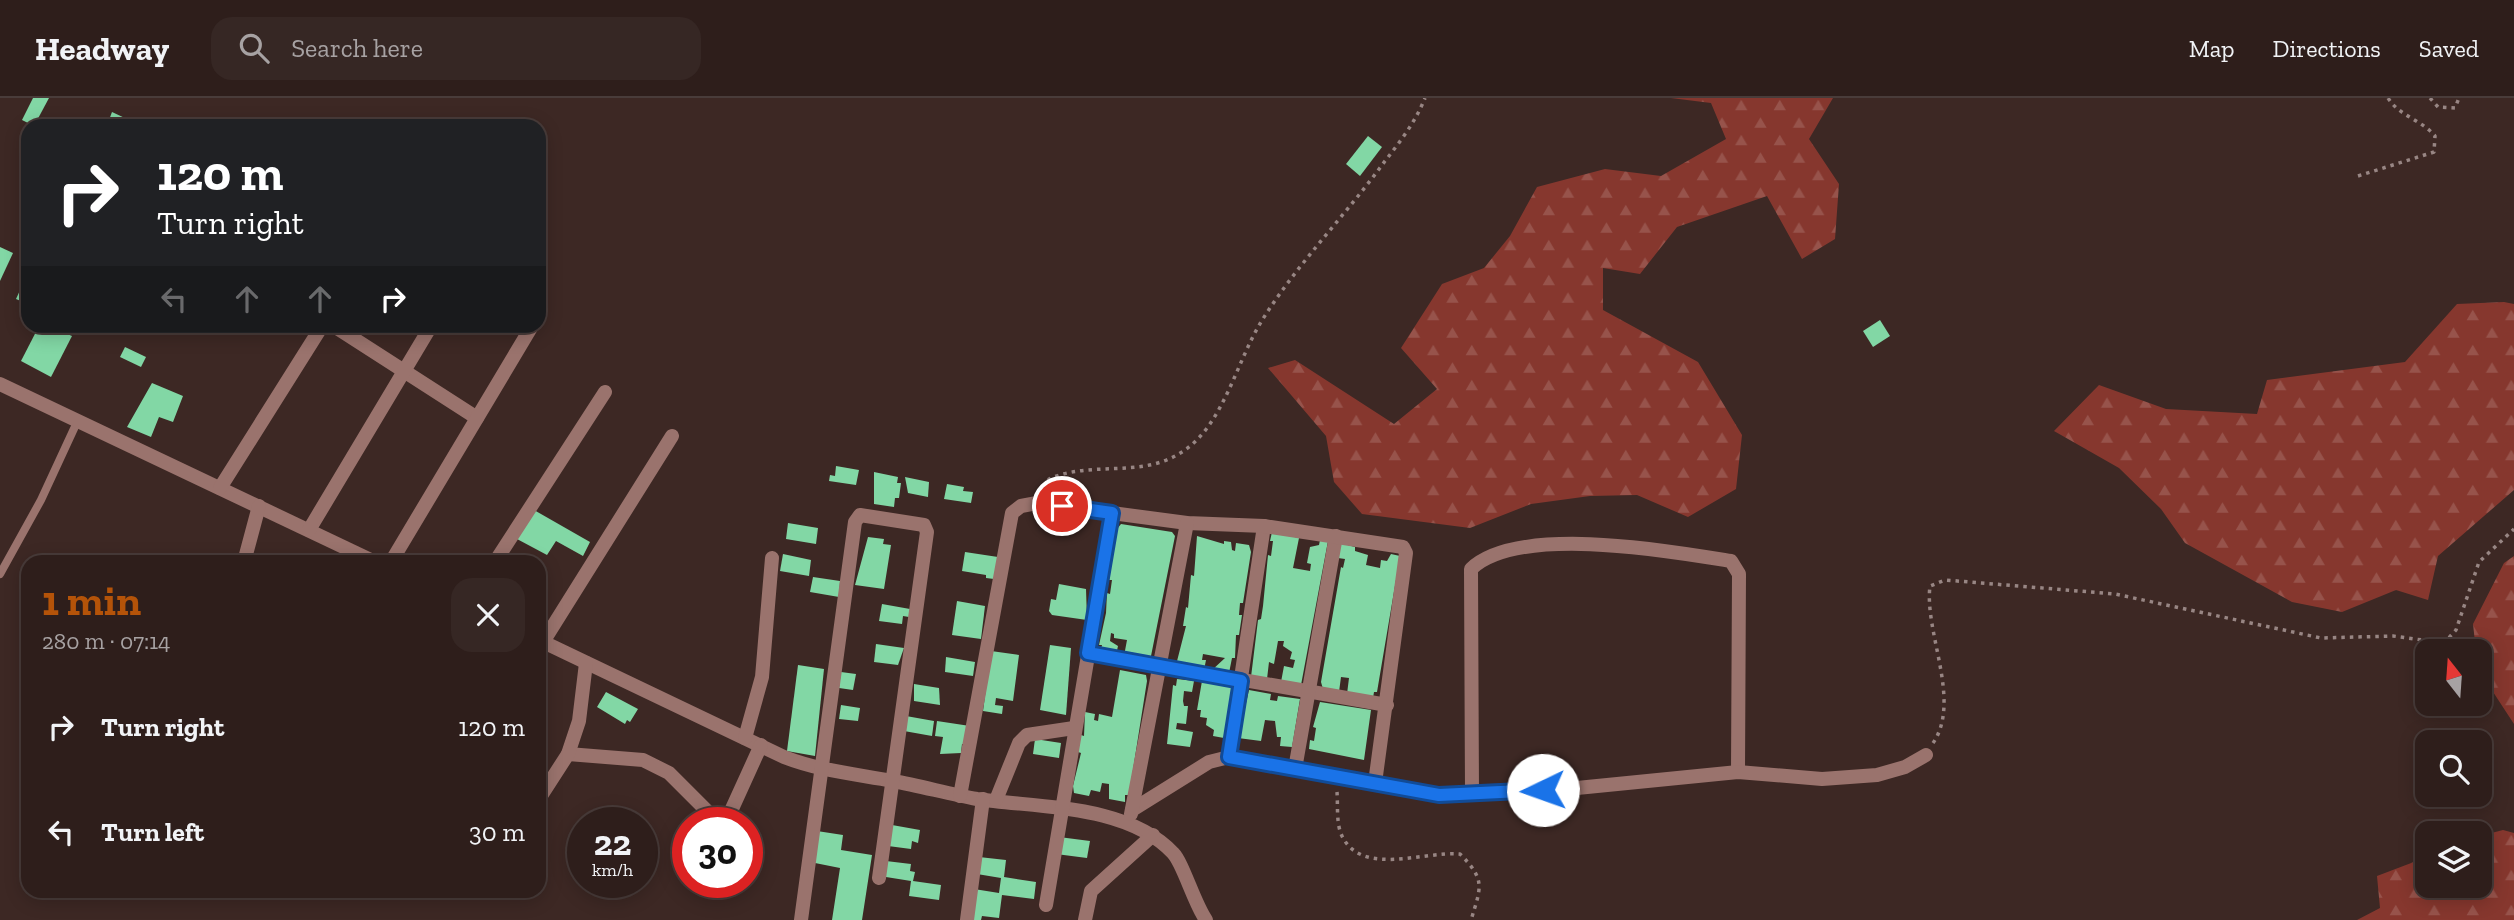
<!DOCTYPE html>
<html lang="en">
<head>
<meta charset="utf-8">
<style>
	body { margin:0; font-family:"Zilla Slab",serif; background:#362724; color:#f1f3f6; height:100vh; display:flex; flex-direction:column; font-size:26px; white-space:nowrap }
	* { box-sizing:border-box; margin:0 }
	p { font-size:23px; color:#a7a2a3 }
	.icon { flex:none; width:38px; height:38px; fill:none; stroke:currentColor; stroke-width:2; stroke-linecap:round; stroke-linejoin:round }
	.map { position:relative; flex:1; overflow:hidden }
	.drawer { position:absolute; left:21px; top:457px; width:525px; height:343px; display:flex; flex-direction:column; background:#2e1e1b; border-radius:21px; box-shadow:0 4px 18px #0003,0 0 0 2px #493c3a }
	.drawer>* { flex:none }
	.hud { position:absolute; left:21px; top:21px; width:525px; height:214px; border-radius:21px; box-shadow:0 4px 18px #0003,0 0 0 2px #493c3a; background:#202124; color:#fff; overflow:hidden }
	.needle { width:46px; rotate:343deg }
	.buttons { position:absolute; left:2415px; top:541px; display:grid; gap:14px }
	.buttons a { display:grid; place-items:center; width:77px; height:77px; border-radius:14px; background:#2e1e1b; box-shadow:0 4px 18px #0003,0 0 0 2px #493c3a; font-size:35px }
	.speed { position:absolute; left:567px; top:709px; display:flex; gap:14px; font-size:35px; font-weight:700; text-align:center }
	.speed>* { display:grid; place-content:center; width:91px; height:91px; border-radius:50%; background:#2e1e1b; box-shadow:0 4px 18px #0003,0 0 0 2px #493c3a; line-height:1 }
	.speed small { font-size:18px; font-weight:400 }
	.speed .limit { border:10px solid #d22; background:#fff; color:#111 }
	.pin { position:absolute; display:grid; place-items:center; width:60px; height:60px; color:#fff; margin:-30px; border:4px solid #fff; border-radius:50%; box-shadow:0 2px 7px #0007 }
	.me { position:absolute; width:77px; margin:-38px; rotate:267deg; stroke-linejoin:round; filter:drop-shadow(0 0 5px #0008) }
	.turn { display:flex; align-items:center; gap:24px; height:147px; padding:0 21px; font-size:32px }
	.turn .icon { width:91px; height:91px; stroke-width:2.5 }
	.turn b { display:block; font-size:49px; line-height:60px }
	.lanes { display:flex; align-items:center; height:66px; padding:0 21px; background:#0003; justify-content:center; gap:35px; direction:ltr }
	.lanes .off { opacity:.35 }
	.round { display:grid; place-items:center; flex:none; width:74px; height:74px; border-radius:21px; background:#362724 }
	.head { display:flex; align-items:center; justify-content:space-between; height:119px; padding:0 21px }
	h1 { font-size:42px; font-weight:700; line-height:52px; color:#b45309 }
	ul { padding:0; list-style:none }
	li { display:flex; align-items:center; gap:21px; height:105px; padding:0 21px }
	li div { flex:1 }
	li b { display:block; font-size:26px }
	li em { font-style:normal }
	header { display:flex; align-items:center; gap:42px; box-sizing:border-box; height:98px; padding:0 35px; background:#2e1e1b; border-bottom:2px solid #493c3a }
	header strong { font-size:33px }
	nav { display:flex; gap:38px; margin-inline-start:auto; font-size:24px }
	.search { width:490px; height:63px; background:#362724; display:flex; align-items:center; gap:18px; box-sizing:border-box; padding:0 24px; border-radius:21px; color:#a7a2a3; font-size:26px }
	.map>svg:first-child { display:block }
	.forest { fill:url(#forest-firs) }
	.building { fill:#82d7a5 }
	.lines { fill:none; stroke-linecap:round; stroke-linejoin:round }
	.path { stroke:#988684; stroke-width:3.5; stroke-dasharray:3.5 5; stroke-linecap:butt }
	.lane { stroke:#9a736d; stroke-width:8 }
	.street { stroke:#9a736d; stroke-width:14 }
	.route-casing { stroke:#114b97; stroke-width:18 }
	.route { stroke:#1a73e8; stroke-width:12 }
</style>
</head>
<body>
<header>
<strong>Headway</strong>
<div class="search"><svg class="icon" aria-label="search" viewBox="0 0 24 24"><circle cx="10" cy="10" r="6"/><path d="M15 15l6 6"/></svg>Search here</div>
<nav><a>Map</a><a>Directions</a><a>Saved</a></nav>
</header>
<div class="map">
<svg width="2514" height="822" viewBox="0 0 2514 822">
	<defs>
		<pattern id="forest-firs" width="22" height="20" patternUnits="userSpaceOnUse" patternTransform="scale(1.75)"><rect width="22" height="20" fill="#86372e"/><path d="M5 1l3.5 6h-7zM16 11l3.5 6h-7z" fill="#97534b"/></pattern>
	</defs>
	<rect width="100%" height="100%" fill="#3d2824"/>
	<!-- forest -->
	<g class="forest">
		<polygon points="1671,0 1833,0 1809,41 1839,86 1835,141 1802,161 1767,98 1677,129 1640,176 1603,170 1603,212 1698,264 1742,337 1736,391 1688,419 1637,397 1590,398 1531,406 1470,430 1362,416 1334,384 1326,338 1268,270 1295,262 1394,326 1437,291 1401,250 1442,186 1484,170 1510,138 1537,89 1605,71 1661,78 1726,41 1711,5"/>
		<polygon points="2504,204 2514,206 2514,392 2438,458 2428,502 2396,492 2342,514 2292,504 2185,445 2161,411 2119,370 2054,333 2099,287 2166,311 2257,316 2267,282 2405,264 2457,206"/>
		<polygon points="2514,458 2514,626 2480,574 2480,553 2476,553 2473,526 2504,465"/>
		<polygon points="2503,732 2514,735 2514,822 2357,822 2380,810 2377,778 2427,759 2427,788 2480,788 2480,738"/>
	</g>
	<!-- building -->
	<g class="building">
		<polygon points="33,0 49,0 34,28 22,22"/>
		<polygon points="112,14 127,21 124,28 111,28 113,24 109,22"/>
		<polygon points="447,19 472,28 443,28"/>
		<polygon points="1368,38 1382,49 1360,78 1346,66"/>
		<polygon points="0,149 13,155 0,183"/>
		<polygon points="22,188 28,191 28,206 16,201"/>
		<polygon points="1880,222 1890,238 1873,249 1863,233"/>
		<polygon points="39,228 48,228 72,238 51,279 21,263"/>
		<polygon points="125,249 146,259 141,269 120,259"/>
		<polygon points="152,285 183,298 173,324 159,319 151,339 127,329"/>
		<polygon points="836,368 859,372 856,387 829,383 830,377 835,378"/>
		<polygon points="874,374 898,379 897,385 901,385 899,400 895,400 894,409 874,406"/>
		<polygon points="905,379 929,384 928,399 908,395"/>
		<polygon points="947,386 964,389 963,393 973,394 971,405 944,401"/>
		<polygon points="534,412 590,444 583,458 556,443 547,457 517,441"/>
		<polygon points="788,425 818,430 816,446 786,441"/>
		<polygon points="1121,426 1172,434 1175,438 1150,563 1124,558 1127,542 1114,540 1114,536 1111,535 1110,543 1118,548 1116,557 1100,555 1102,547 1099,547 1106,515 1107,495 1110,496 1112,482 1109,482 1117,431"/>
		<polygon points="1272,434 1299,440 1293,470 1310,473 1311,466 1307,465 1310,449 1319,447 1320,442 1328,443 1301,587 1281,584 1284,568 1293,570 1295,562 1290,561 1292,554 1283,548 1284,543 1278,543 1274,566 1269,564 1267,581 1251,579 1258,522 1261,521 1263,508 1268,457 1271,458 1273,443 1270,443"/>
		<polygon points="1197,438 1224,446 1224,443 1231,444 1232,452 1235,453 1236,445 1249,447 1251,454 1243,505 1240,505 1239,517 1242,517 1239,537 1236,537 1235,560 1232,560 1229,575 1211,573 1225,560 1203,556 1202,562 1206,562 1204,572 1176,567 1186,528 1183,528 1186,509 1188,510 1191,477 1194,478"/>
		<polygon points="868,439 884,441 883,446 891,447 884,491 855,487"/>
		<polygon points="1340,445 1355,449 1355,453 1368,457 1366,467 1380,470 1381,462 1387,463 1391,456 1400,458 1377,594 1374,594 1373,600 1347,596 1349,580 1341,579 1339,594 1323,591 1321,584 1341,469 1343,470 1345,461 1338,460"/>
		<polygon points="965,454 998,459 994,481 986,480 986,477 962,473"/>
		<polygon points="783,456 811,462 809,478 780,473"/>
		<polygon points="813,479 840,483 839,499 810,494"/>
		<polygon points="1059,486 1086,491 1087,522 1052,517 1049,513 1051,501 1056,502"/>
		<polygon points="957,503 985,508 981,541 952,537"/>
		<polygon points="882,506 910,511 909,519 903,518 902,526 879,523"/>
		<polygon points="876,546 904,550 898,567 874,564"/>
		<polygon points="1050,547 1071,550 1066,617 1040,612"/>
		<polygon points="991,553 1019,557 1013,603 996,600 995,607 1003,608 1002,616 983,613"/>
		<polygon points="946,559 975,564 973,578 945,574"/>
		<polygon points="798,567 824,571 815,658 787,653"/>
		<polygon points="1120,572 1146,577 1147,583 1129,697 1125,697 1125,704 1109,701 1109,686 1102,685 1100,694 1091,692 1089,698 1074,695 1073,688 1081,655 1078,654 1081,637 1084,638 1085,614 1095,616 1094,622 1098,623 1099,616 1112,619"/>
		<polygon points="841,574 856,576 853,592 839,590"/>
		<polygon points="1177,581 1194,583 1192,594 1184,593 1183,603 1184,608 1188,608 1186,626 1177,625 1176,631 1193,634 1190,649 1167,646 1173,587 1176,588"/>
		<polygon points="1202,583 1232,588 1224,640 1213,638 1214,632 1206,627 1207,620 1200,619 1201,612 1197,612"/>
		<polygon points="914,586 939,590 940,607 914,603"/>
		<polygon points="1249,592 1271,596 1270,602 1277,603 1278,598 1300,601 1292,649 1280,648 1281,639 1277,639 1275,623 1265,622 1261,643 1238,640"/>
		<polygon points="606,594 638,611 630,624 627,622 625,626 597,609"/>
		<polygon points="1320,604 1371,612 1364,662 1309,651 1310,642 1314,643 1316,630 1313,629"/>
		<polygon points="841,607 860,610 858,623 839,621"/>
		<polygon points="906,618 934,623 932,638 904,633"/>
		<polygon points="937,623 970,628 967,646 962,646 961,655 940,656 943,639 935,638"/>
		<polygon points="1035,641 1061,645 1059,660 1033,656"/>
		<polygon points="892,727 920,732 918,745 912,743 911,751 888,748"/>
		<polygon points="817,733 843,737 841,752 872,757 862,822 832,822 840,770 815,765"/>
		<polygon points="1059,739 1090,743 1087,760 1056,756"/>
		<polygon points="979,759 1006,762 1004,779 1036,784 1034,801 1002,797 999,820 982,818 981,822 970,822 974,791 999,795 1001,780 977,776"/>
		<polygon points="886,763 911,766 910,773 915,774 913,783 941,787 939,802 909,798 911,783 886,779"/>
	</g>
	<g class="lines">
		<!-- path -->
		<g class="path">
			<polyline points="2430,0 2438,9 2455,10 2459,0"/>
			<path d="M2358 78 2434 54 2435 38C2422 22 2399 18 2388 0"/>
			<path d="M1044 390 1049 381C1092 362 1141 381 1182 354 1223 328 1236 265 1261 224 1296 167 1346 117 1385 63 1400 44 1416 23 1425 0"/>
			<path d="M1933 645C1962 603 1924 534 1930 488L1945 482 2115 496 2321 540 2393 538 2444 545 2456 532 2479 464 2514 431"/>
			<path d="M1337 694C1338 707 1336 726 1342 738 1362 779 1423 753 1460 756 1486 782 1481 789 1471 822"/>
		</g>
		<!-- lane -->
		<polyline class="lane" points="0,476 41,402 78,322"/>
		<!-- street -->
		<g class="street">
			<polyline points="334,228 477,320"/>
			<polyline points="0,286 375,464"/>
			<polyline points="220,390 322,228"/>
			<polyline points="309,432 431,228"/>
			<polyline points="244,464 259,408"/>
			<polyline points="391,464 532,228"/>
			<polyline points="495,464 605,294"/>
			<path d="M539 542 784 659C820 673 855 676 893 683 921 688 949 696 977 701 1039 710 1127 706 1173 755 1183 765 1194 805 1206 822"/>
			<polyline points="543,544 672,338"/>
			<polyline points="1088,555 1387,607"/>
			<polyline points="745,640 762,579 772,460"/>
			<polyline points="568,656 643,662 669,675 718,724"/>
			<polyline points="1229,659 1264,428"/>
			<polyline points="1295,671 1336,438"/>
			<path d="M1472 695 1471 471C1518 426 1670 453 1731 463L1739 476 1738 674"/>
			<polyline points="960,698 1012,415 1021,408 1037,405 1187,425 1264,428 1403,449 1406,455 1375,685"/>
			<polyline points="539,701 568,656 579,623 586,565"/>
			<polyline points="996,702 1019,645 1027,637 1074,630"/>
			<polyline points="1132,712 1209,664 1229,659 1439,697 1567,691 1738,674 1822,681 1877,677 1905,669 1926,657"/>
			<polyline points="1131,716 1187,425"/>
			<polyline points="726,724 761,647"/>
			<polyline points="1046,807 1112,415"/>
			<polyline points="801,822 855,424 860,417 924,427 927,434 879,780"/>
			<polyline points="967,822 983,701"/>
			<polyline points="1085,822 1091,793 1153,737"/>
		</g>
	</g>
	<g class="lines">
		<defs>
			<polyline id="route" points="1062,408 1112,415 1088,555 1241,583 1229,659 1439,697 1543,692"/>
		</defs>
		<!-- route casing -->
		<use href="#route" class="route-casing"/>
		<!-- route -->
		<use href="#route" class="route"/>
	</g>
</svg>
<div class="buttons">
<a><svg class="needle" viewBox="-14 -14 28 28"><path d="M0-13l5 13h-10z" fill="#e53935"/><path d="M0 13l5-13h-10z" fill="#a7a2a3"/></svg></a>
<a><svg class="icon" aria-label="search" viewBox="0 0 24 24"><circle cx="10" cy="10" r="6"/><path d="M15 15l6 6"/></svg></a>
<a><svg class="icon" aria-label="layers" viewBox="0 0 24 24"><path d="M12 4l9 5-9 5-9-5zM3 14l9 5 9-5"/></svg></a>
</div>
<div class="speed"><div>22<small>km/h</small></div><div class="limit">30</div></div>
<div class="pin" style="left:1062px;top:408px;background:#d93025"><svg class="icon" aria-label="arrive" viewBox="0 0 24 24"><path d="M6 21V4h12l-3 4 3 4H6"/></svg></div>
<svg class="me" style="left:1543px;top:692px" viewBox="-20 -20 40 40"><circle r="19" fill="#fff"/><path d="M0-13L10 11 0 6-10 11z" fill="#1a73e8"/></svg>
<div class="hud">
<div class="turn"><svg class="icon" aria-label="right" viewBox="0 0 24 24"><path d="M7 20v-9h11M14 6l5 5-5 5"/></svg><div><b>120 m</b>Turn right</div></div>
<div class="lanes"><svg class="icon off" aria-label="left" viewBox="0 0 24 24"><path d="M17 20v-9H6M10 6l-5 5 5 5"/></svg><svg class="icon off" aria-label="ahead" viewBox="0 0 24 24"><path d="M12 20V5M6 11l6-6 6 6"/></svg><svg class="icon off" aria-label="ahead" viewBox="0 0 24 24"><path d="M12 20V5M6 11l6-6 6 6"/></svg><svg class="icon" aria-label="right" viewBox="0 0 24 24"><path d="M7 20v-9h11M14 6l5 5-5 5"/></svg></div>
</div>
<section class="drawer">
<div class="head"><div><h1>1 min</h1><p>280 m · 07:14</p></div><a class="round"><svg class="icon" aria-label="close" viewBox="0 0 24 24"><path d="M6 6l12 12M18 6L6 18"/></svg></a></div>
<ul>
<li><svg class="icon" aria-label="right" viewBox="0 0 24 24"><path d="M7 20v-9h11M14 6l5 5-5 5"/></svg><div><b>Turn right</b></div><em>120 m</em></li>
<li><svg class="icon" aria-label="left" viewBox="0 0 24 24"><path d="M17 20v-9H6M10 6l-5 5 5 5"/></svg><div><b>Turn left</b></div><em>30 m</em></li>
</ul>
</section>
</div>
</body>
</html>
